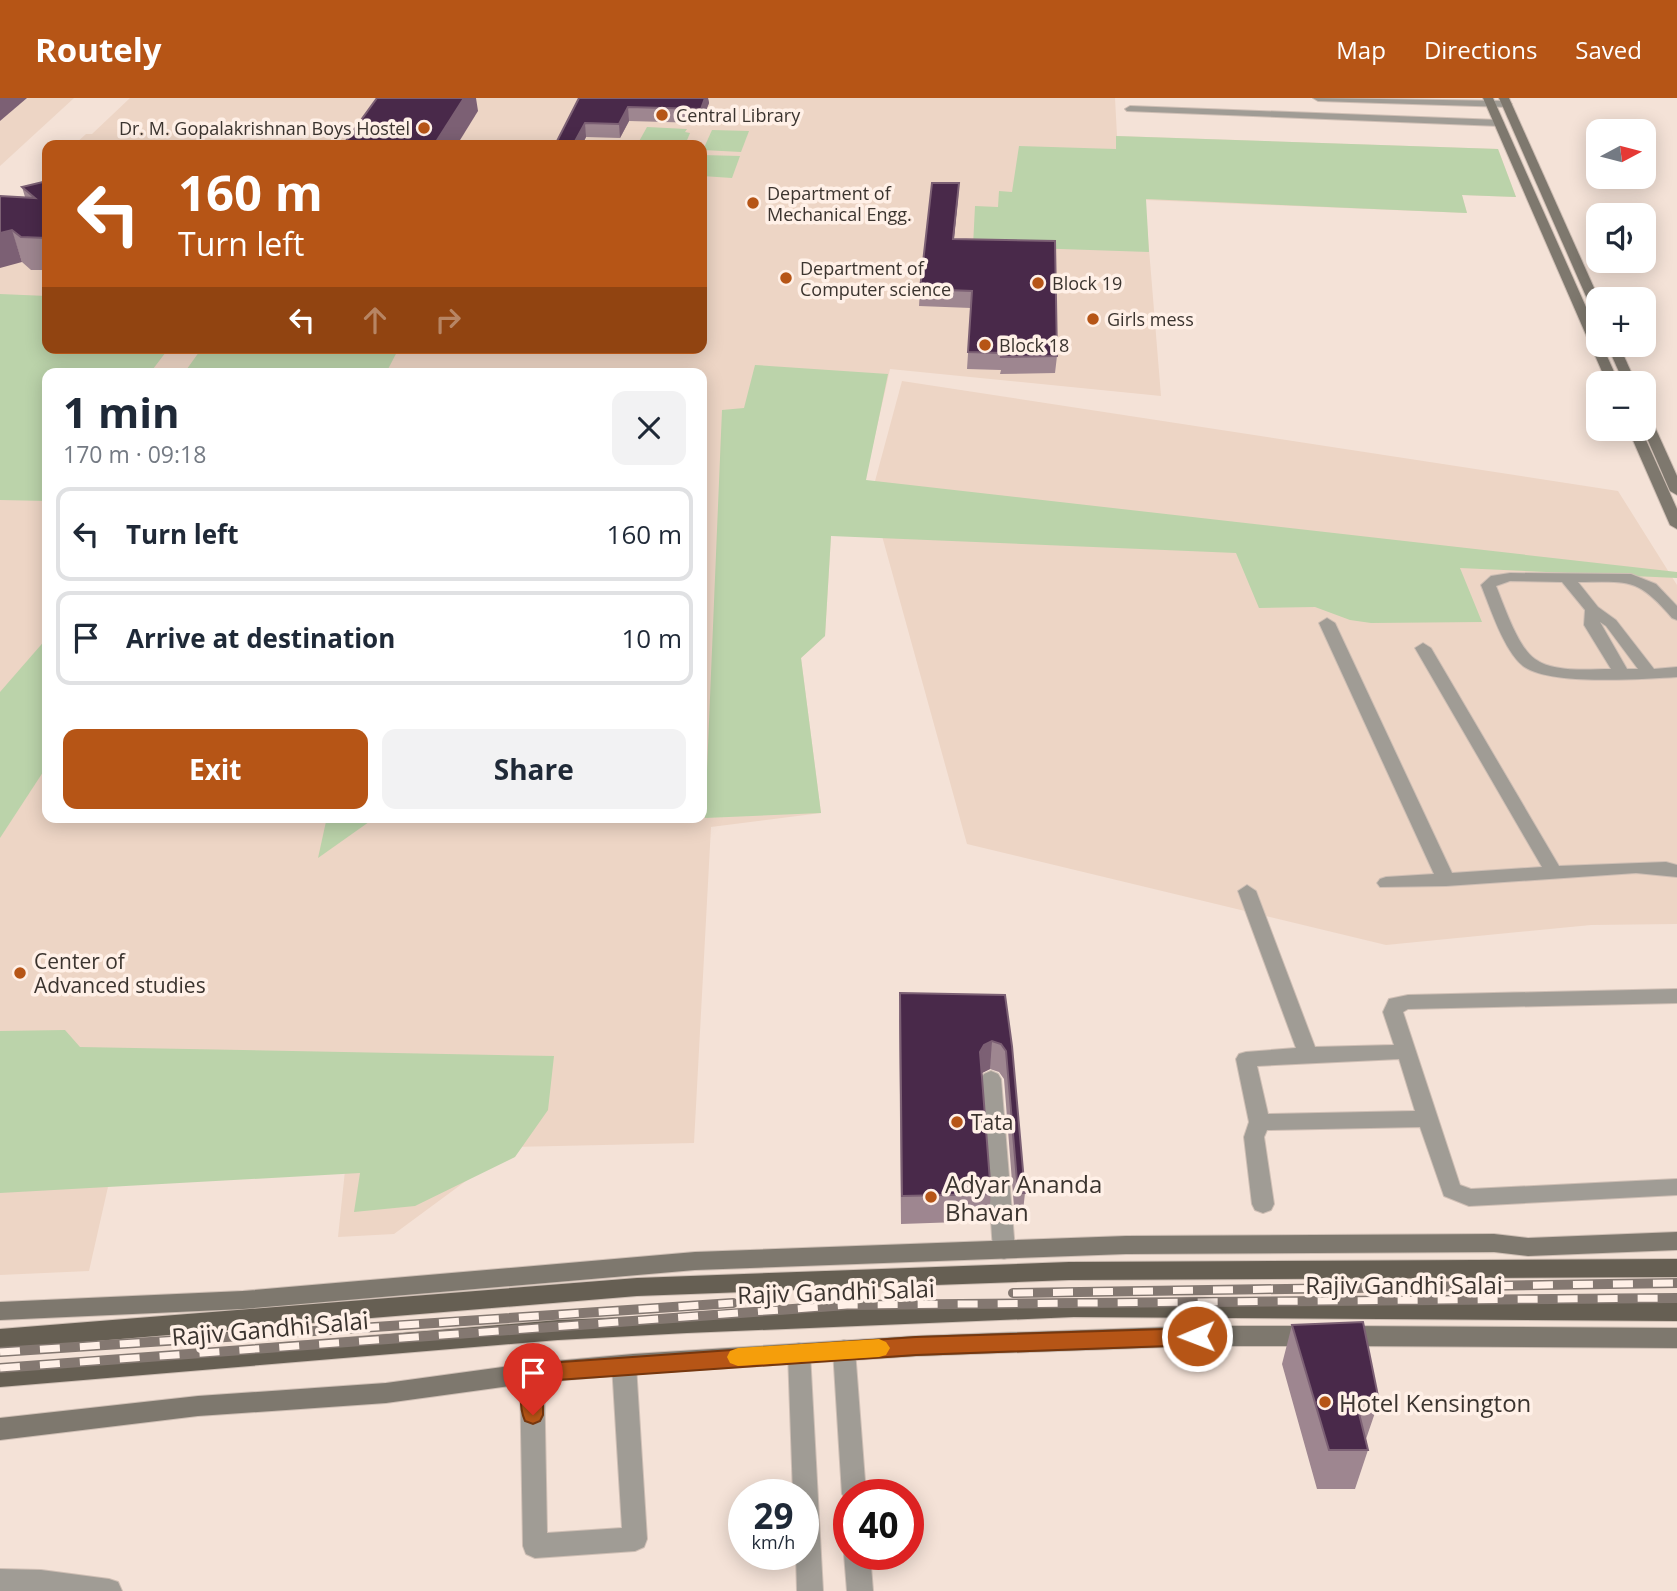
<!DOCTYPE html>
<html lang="en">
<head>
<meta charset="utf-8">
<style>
	body { margin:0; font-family:"Open Sans",sans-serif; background:#f2f2f3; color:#1f2937; height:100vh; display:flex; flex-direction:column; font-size:26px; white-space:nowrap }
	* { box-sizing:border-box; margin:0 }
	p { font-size:23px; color:#747a83 }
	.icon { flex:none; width:38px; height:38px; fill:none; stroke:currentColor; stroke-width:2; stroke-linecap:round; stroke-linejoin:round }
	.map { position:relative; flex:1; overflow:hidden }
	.panel { position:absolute; left:42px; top:270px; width:665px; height:455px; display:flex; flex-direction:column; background:#fff; border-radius:14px; box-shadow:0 4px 18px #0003 }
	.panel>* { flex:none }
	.banner { position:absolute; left:42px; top:42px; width:665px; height:214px; border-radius:14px; box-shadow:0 4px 18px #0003; background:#b65516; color:#fff; overflow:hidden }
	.needle { width:46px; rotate:83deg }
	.controls { position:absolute; left:1586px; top:21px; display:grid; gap:14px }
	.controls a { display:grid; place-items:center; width:70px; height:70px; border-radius:14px; background:#fff; box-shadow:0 4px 18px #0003; font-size:35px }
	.speed { position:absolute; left:728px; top:1381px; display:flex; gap:14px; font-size:35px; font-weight:700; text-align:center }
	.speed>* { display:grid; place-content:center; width:91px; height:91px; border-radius:50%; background:#fff; box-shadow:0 4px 18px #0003; line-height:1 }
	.speed small { font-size:18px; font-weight:400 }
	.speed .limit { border:10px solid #d22; background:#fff; color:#111 }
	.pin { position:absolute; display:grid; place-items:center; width:60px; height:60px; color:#fff; margin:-72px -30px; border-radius:50% 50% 50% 0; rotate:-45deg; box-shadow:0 0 7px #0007 }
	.pin .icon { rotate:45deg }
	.me { position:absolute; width:77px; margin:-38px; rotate:269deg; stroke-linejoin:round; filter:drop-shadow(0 0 5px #0008) }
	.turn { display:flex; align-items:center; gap:24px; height:147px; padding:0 21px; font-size:32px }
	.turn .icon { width:91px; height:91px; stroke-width:2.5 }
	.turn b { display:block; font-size:49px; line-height:60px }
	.lanes { display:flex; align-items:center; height:66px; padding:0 21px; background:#0003; justify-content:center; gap:35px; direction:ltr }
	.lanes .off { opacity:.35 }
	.round { display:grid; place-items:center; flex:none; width:74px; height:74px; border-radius:14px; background:#f2f2f3 }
	.overview { display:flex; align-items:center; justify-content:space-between; height:119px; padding:0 21px }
	h1 { font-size:42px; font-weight:700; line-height:52px }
	.action { display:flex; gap:14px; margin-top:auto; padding:14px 21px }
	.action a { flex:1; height:80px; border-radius:14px; background:#b65516; color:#fff; font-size:28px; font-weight:700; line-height:80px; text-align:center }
	.action a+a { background:#f2f2f3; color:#1f2937 }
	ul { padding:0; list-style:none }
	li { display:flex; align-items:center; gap:21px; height:94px; margin:0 14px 10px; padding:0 7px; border:4px solid #e0e1e3; border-radius:14px }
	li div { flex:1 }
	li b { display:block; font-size:26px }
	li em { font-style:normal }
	header { display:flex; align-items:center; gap:42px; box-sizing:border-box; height:98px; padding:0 35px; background:#b65516; color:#fff }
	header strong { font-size:33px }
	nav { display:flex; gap:38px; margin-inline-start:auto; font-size:24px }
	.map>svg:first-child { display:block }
	.built { fill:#edd5c5; fill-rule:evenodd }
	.green { fill:#bbd3aa }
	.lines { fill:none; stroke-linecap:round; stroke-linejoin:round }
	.street-casing { stroke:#cfbfb5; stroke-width:2 }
	.secondary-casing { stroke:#cfbfb5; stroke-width:2 }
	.primary-casing { stroke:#cfbfb5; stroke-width:2 }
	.street { fill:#a09c95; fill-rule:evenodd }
	.secondary { fill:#7e786e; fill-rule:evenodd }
	.primary { fill:#665f53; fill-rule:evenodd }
	.rail-casing { stroke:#847871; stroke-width:10 }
	.rail { stroke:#fff0e7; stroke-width:7; stroke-dasharray:20; stroke-linecap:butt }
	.wall { fill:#9e8690 }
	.shaded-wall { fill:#7c6074 }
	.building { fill:#49294a; stroke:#7c6074; stroke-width:2 }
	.route { fill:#b65516; stroke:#76370e; stroke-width:2 }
	.slow { fill:#f59e0b }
	.poi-dot { fill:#b65516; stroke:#fff0e7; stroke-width:2.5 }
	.labels { text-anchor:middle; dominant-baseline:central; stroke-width:7; stroke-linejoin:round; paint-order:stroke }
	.far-poi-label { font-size:18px; fill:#3b342f; stroke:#fff0e7; text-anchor:start }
	.poi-label { font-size:21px; fill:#3b342f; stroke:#fff0e7; text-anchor:start }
	.near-poi-label { font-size:24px; fill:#3b342f; stroke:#fff0e7; text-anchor:start }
	.near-street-label { font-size:24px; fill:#3b342f; stroke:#fff0e7 }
</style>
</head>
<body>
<header>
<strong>Routely</strong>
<nav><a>Map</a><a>Directions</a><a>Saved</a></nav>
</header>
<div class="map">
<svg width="1677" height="1493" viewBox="0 0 1677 1493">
	<rect width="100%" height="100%" fill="#f4e2d7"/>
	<!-- built -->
	<g class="built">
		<polygon points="0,0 74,0 0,68"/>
		<path d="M130 0H1115L1117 38 1498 51 1516 99 1462 97 1467 115 1145 102 1161 298 890 271 865 382 831 438 825 538 801 560 821 715 711 729 694 1045 512 1049 394 1136 338 1139 346 1063 110 1080 89 1173 0 1177V122L47 78V250H702V47H74L86 36H92ZM47 275H702V719H47Z"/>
		<polygon points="902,283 1618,393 1677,487 1677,826 1591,827 1386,847 967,746 871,398"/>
	</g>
	<!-- green -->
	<g class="green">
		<polygon points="647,29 687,31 685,34 690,35 685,47 637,47"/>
		<polygon points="712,32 749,33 741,54 703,52"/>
		<polygon points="1116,38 1498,51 1516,99 1462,97 1467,115 1146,101 1149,154 973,148 975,108 998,109 999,93 1012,94 1019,48 1116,51"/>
		<polygon points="702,57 740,58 732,80 702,78"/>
		<polygon points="0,196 47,198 47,250 169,250 150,275 47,275 47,403 0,402"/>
		<polygon points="202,250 399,250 386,275 184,275"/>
		<polygon points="755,267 888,276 866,382 1677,474 1677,480 1460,470 1482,524 1371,525 1350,522 1315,509 1259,510 1236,455 831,438 825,538 801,560 821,715 705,720 722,312 744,310"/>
		<polygon points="47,540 47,668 0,740 0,594"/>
		<polygon points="327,719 376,719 318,760"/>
		<polygon points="65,932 80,949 554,958 548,1012 515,1059 415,1108 354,1114 360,1075 0,1095 0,933"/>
	</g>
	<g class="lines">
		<defs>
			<g id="street">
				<polygon points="1313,0 1507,3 1512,6 1507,9 1318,3"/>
				<polygon points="1130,8 1499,22 1504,25 1499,28 1127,13 1125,11"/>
				<path d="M1510 475 1631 476 1656 486 1677 508V522L1672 520C1637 479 1629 484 1578 484L1598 509 1616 522 1654 571 1677 569V579C1643 581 1550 588 1523 568 1504 553 1490 509 1481 487L1491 478ZM1510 483 1562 484 1585 512 1584 527 1611 571C1589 571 1554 575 1535 561 1518 550 1504 507 1496 488ZM1600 524 1606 528 1638 571H1627Z"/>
				<polygon points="1327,520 1335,525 1452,775 1542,769 1415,550 1423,545 1431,550 1559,768 1666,764 1677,767 1677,779 1636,775 1446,788 1380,789 1377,785 1380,781 1386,779 1434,776 1319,525"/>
				<path d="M1247 787 1256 793 1315 949 1394 947 1383 914 1389 901 1408 897 1677 891V905L1408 911 1403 914 1460 1087 1471 1091 1677 1081V1097L1469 1108 1444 1098 1420 1029 1267 1032 1264 1039 1274 1106 1271 1112 1263 1115 1255 1112 1252 1106 1244 1039 1249 1024 1236 961 1239 956 1246 954 1296 950 1238 793ZM1399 961 1415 1013 1268 1016 1257 968Z"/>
				<polygon points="991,973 998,976 1001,981 1015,1152 1012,1158 1004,1161 996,1158 993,1152 981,981 984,976"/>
				<polygon points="844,1242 852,1245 855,1252 866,1396 849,1396 849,1405 842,1396 833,1252 836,1245"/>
				<polygon points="799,1245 807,1248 810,1255 823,1493 797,1493 796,1456 803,1456 803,1396 793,1396 788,1255 791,1248"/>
				<polygon points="624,1257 632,1260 636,1267 647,1441 644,1449 635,1453 535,1460 526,1456 523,1448 520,1275 524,1268 532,1265 540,1268 544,1275 547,1435 622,1430 612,1267 616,1260"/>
				<polygon points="848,1448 849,1456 870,1456 873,1493 847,1493 844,1456"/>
				<polygon points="0,1471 41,1472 109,1481 118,1484 122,1493 0,1493"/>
			</g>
			<g id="secondary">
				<polygon points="1483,0 1493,0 1598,236 1598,247 1602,247 1619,285 1607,285"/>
				<polygon points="1499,0 1509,0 1599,201 1598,215 1592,212"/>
				<polygon points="1607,247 1619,247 1636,285 1624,285"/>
				<polygon points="1643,312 1649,316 1677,378 1677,397 1670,393 1643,331"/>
				<polygon points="1628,331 1641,331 1677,411 1677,431 1670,427"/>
				<polygon points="1677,1134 1677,1152 1528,1158 1494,1154 1126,1156 695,1172 243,1211 0,1222 0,1204 243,1193 695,1154 1126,1138 1494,1136 1528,1140"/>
				<polygon points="1197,1228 1313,1228 1321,1231 1324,1238 1321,1245 1313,1248 1197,1248 916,1258 633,1276 532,1285 386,1305 198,1318 0,1342 0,1320 198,1298 386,1285 532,1265 633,1256 916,1238"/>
				<polygon points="1345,1228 1677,1230 1677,1250 1345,1248 1337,1245 1334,1238 1337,1231"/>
			</g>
			<g id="primary">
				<polygon points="1677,1161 1677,1179 1069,1182 637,1198 0,1251 0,1231 637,1180 1069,1164"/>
				<polygon points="1074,1201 1677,1205 1677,1223 1074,1219 687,1235 558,1242 0,1289 0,1269 558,1222"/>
			</g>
		</defs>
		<!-- street casing -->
		<use href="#street" class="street-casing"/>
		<!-- secondary casing -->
		<use href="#secondary" class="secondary-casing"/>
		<!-- primary casing -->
		<use href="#primary" class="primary-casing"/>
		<!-- street -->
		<use href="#street" class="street"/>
		<!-- secondary -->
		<use href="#secondary" class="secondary"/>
		<!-- primary -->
		<use href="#primary" class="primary"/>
		<defs>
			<g id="rail">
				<polyline points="1013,1195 1677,1185"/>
				<polyline points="0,1254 733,1205"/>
				<polyline points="0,1270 847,1207 1677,1200"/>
			</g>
		</defs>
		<!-- rail casing -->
		<use href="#rail" class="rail-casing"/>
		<!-- rail -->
		<use href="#rail" class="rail"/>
	</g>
	<!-- wall -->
	<g class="wall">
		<polygon points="579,0 708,0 709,5 701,25 629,23 620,40 586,39 582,47 555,47"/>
		<polygon points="47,83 47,172 31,172 22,164 0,98 25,99 22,89"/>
		<polygon points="959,85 954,141 1057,258 1055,275 1000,276 1001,272 967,271 971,210 919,208 920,191"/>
		<polygon points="900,895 1005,897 1025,1095 1022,1122 1015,1122 1004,981 999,974 990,971 982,975 991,1096 988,1123 901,1126 899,922"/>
		<polygon points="1292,1227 1379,1303 1366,1341 1368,1352 1355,1391 1317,1391 1282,1266"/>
	</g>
	<!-- shaded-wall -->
	<g class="shaded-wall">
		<polygon points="0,0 27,0 0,23"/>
		<polygon points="464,0 476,0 478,13 457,47 434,47"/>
		<polygon points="705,0 708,0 709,5 701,25 701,11"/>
		<polygon points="628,9 629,23 620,40 619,26"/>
		<polygon points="585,25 586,39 582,47 573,47"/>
		<polygon points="959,85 958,101 952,157 953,141"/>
		<polygon points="12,132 22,164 0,170 0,135"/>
		<polygon points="992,943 990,971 982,975 980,954 984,947"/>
	</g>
	<!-- building -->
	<g class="building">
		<polygon points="377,0 464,0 434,47 343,47"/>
		<polygon points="579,0 705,0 701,11 628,9 619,26 585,25 573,47 555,47"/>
		<polygon points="47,83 47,140 21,139 12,132 0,135 0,98 35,100 22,89"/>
		<polygon points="932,85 959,85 953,141 1055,143 1057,258 1001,259 1002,255 968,254 972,193 920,191"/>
		<polygon points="900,895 1005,897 1012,948 1025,1095 1018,1095 1006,953 1001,946 992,943 984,947 980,954 991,1096 902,1098"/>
		<polygon points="1363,1224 1379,1303 1356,1303 1368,1352 1329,1352 1292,1227"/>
	</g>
	<!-- route -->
	<path class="route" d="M1197 1230 1205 1232 1208 1238 1205 1245 1197 1247 916 1257 543 1283V1317L540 1323 533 1326 525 1323C519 1310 519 1282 525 1269L533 1266 916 1239Z"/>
	<!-- slow -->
	<polygon class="slow" points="879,1241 886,1244 890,1250 886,1257 879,1259 738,1268 730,1265 727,1259 730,1253 738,1250"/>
	<!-- markers -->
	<g class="poi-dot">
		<circle cx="662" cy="17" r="7"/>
		<circle cx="424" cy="30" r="7"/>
		<circle cx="753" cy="105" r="7"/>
		<circle cx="786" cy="180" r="7"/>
		<circle cx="1038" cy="185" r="7"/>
		<circle cx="1093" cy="221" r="7"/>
		<circle cx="985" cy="247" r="7"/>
		<circle cx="20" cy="875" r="7"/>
		<circle cx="957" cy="1024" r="7"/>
		<circle cx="931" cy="1099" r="7"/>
		<circle cx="1325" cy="1304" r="7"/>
	</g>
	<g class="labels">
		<!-- far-poi labels -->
		<g class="far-poi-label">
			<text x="676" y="17">Central Library</text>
			<text x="410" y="30" text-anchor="end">Dr. M. Gopalakrishnan Boys Hostel</text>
			<text x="767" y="95">Department of<tspan x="767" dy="21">Mechanical Engg.</tspan></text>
			<text x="800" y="170">Department of<tspan x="800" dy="21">Computer science</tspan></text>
			<text x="1052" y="185">Block 19</text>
			<text x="1107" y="221">Girls mess</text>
			<text x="999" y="247">Block 18</text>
		</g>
		<!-- poi labels -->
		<g class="poi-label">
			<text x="34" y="863">Center of<tspan x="34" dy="24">Advanced studies</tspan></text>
			<text x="971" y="1024">Tata</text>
		</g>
		<!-- near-poi labels -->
		<g class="near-poi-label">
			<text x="945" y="1085">Adyar Ananda<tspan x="945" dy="28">Bhavan</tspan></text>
			<text x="1339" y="1304">Hotel Kensington</text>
		</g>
		<!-- near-street labels -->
		<g class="near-street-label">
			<text x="1404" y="1186">Rajiv Gandhi Salai</text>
			<text transform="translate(836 1193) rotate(-2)">Rajiv Gandhi Salai</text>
			<text transform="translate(270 1230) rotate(-5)">Rajiv Gandhi Salai</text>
		</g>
	</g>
</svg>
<div class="controls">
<a><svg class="needle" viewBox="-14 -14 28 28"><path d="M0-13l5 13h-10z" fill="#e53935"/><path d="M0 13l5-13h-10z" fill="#747a83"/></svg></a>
<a><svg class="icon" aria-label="sound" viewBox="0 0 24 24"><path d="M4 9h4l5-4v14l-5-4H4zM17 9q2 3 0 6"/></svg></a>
<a>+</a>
<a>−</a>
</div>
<div class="speed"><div>29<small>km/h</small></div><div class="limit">40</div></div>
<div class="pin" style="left:533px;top:1317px;background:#d93025"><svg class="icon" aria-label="arrive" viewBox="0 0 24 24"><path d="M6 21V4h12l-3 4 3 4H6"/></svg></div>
<svg class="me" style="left:1197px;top:1238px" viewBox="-20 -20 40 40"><circle r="17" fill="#b65516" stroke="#fff" stroke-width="3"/><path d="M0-11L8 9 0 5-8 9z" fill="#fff"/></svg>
<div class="banner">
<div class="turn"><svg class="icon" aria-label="left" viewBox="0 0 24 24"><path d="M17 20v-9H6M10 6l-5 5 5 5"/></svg><div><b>160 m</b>Turn left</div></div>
<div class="lanes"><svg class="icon" aria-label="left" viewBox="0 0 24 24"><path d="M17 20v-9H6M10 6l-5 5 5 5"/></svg><svg class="icon off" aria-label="ahead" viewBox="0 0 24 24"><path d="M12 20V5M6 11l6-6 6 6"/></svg><svg class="icon off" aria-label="right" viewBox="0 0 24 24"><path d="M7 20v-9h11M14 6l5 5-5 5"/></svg></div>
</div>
<section class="panel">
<div class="overview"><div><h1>1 min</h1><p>170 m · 09:18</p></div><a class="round"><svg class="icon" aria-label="close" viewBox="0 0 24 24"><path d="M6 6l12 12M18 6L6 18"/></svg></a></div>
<ul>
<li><svg class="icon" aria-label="left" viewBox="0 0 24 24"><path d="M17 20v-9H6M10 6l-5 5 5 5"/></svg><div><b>Turn left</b></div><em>160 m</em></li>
<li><svg class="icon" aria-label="arrive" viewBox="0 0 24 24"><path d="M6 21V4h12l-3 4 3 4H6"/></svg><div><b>Arrive at destination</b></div><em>10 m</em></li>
</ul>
<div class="action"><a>Exit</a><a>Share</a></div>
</section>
</div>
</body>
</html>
